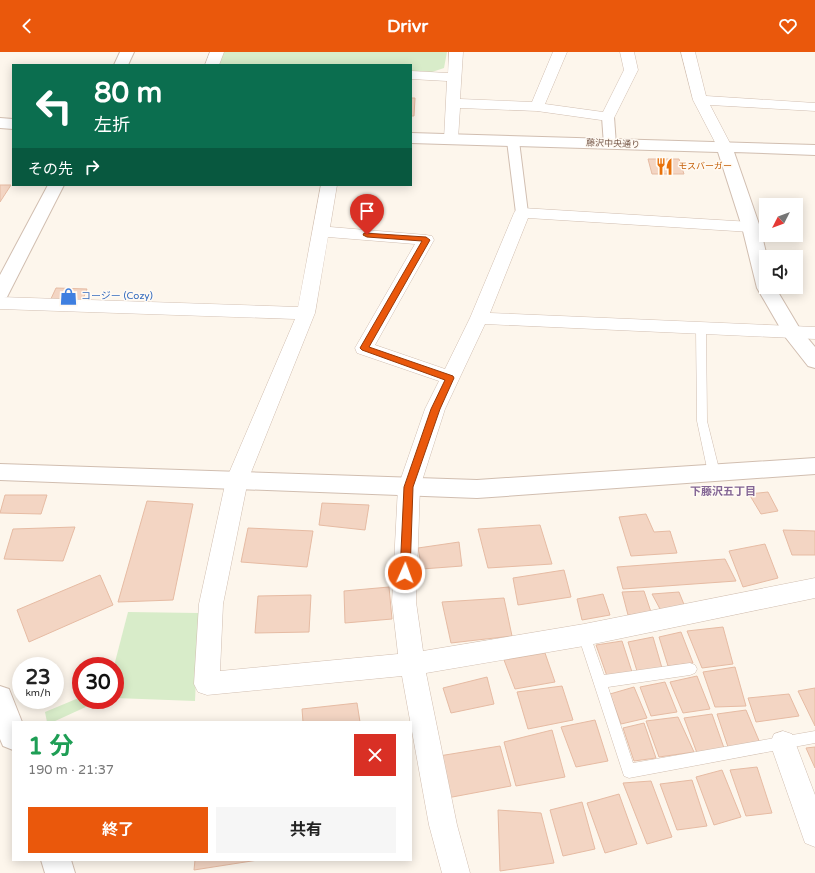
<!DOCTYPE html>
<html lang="ja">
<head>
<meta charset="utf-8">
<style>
	body { margin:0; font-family:"Varela Round","Noto Sans JP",sans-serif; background:#f6f6f6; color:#222; height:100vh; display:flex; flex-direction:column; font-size:15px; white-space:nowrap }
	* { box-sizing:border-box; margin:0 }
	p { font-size:13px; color:#767676 }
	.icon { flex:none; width:22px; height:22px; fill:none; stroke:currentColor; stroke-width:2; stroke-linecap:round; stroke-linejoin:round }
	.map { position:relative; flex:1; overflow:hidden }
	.sheet { position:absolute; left:12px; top:669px; width:400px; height:140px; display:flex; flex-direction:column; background:#fff; border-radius:0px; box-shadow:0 2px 10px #0003 }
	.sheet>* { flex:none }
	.hud { position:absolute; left:12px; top:12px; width:400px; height:122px; border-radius:0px; box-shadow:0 2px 10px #0003; background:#0b6e4f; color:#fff; overflow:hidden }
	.needle { width:26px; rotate:228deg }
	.buttons { position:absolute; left:759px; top:146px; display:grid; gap:8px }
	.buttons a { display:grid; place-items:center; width:44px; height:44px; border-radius:0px; background:#fff; box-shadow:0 2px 10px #0003; font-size:20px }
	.speed { position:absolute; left:12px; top:605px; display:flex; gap:8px; font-size:20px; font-weight:700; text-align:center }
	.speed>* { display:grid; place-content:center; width:52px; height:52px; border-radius:50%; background:#fff; box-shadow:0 2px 10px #0003; line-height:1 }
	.speed small { font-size:10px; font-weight:400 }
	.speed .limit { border:6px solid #d22; background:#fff; color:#111 }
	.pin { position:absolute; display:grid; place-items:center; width:34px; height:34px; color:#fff; margin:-41px -17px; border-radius:50% 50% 50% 0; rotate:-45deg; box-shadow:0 0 4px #0007 }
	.pin .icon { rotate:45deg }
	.me { position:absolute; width:44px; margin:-22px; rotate:2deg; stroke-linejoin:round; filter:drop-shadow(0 0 3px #0008) }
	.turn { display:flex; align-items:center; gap:14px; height:84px; padding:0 16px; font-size:18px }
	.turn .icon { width:52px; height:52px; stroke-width:2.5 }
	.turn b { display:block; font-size:28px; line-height:34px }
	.then { display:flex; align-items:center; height:38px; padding:0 16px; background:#0003; gap:8px; font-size:15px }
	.round { display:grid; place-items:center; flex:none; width:42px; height:42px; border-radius:0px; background:#f6f6f6 }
	.summary { display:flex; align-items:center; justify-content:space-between; height:68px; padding:0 16px }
	h1 { font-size:24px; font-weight:700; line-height:30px; color:#1e9e55 }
	.button { display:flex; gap:8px; margin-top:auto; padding:8px 16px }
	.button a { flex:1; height:46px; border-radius:0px; background:#ea580c; color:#fff; font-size:16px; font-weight:700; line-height:46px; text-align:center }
	.button a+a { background:#f6f6f6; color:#222 }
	header { display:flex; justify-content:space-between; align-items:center; height:52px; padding:0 16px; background:#ea580c; color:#fff; font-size:18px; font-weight:700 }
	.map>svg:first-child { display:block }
	.green { fill:#d8ecc9 }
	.building { fill:#f3d5c3; stroke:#e6bba3 }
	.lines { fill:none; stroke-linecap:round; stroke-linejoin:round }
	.service-casing { stroke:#d1beb0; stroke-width:1 }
	.pedestrian-casing { stroke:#d1beb0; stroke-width:2 }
	.minor-casing { stroke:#d1beb0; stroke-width:1 }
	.tertiary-casing { stroke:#d1beb0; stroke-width:2 }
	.service { fill:#fff; fill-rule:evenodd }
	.pedestrian { fill:#fff; fill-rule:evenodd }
	.minor { fill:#fff; fill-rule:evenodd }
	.tertiary { fill:#fff; fill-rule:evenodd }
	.route { fill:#ea580c; stroke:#983908 }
	.labels { text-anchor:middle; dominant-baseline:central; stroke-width:3; stroke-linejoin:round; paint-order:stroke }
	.far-street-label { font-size:9px; fill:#7a5c4d; stroke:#fffaf3 }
	.far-food-label { font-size:9px; fill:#c56008; stroke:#fffaf3; text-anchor:start }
	.shop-label { font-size:10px; fill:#366cbe; stroke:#fffaf3; text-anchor:start }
	.neighbourhood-label { font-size:11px; font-weight:bold; fill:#846695; stroke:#fffaf3 }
</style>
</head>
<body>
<header><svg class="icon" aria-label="back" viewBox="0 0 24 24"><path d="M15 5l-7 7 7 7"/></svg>Drivr<svg class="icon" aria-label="heart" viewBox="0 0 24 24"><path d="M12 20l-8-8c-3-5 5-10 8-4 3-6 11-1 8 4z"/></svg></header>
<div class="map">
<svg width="815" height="821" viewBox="0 0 815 821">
	<rect width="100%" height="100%" fill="#fdf6ec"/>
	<!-- green -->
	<g class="green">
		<polygon points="221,0 447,0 444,16 432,20 411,19 411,13 215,13"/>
		<polygon points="128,560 199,561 195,649 115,646 114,614"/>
		<polygon points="81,645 81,648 101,648 53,670 47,670 45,660"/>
	</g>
	<!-- building -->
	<g class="building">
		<polygon points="411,46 415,46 414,64 411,64"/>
		<polygon points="648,107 679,107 684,122 652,122"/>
		<polygon points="0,133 11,133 0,150"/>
		<polygon points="56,236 87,237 81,252 49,251"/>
		<polygon points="768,440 778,459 761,462 749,442"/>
		<polygon points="5,443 47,443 41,462 0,461"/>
		<polygon points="147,449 193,452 173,548 118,550"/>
		<polygon points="322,451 369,453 365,478 319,473"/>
		<polygon points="646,462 654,480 670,479 677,501 631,504 619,465"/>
		<polygon points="540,473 552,512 488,516 478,477"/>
		<polygon points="75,475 63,509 4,507 13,477"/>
		<polygon points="248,476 313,479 307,515 241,510"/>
		<polygon points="783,478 815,479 815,503 792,503"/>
		<polygon points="459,490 462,514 422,517 418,496"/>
		<polygon points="765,492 778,526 743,535 729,499"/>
		<polygon points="725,507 736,529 623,537 617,515"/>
		<polygon points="564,518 571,545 518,553 513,526"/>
		<polygon points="100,523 113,553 29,590 17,558"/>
		<polygon points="389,535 392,567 345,571 344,539"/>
		<polygon points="644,539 651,560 628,563 622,540"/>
		<polygon points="679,540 685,555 660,557 652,542"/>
		<polygon points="603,542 610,563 582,568 577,547"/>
		<polygon points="311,543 309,580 255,581 258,544"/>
		<polygon points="504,546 512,584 451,591 442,550"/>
		<polygon points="723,575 733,612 702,616 687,579"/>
		<polygon points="681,580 693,611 668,614 659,585"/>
		<polygon points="653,585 662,616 637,619 628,590"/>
		<polygon points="622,589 632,620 607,624 596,593"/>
		<polygon points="545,601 555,630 515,637 504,608"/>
		<polygon points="735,615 746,654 715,655 703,620"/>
		<polygon points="697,624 710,657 683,661 670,630"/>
		<polygon points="487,625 494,652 451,661 443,636"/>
		<polygon points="665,630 677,660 651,664 640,635"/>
		<polygon points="562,634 573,668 528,677 517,640"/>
		<polygon points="634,635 647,666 621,672 610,642"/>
		<polygon points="815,636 815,674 798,639"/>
		<polygon points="789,642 799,664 756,670 748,646"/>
		<polygon points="357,651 360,670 303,670 302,657"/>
		<polygon points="746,658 760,691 728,695 717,662"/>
		<polygon points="712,662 724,696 697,701 684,666"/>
		<polygon points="678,665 694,700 659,705 646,669"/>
		<polygon points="595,668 608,709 576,715 561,675"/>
		<polygon points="644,671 656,706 634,709 623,676"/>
		<polygon points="552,678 565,725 516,734 504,690"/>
		<polygon points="500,694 511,734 447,746 439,704"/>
		<polygon points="815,695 815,716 806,696"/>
		<polygon points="757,715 772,761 746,764 730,718"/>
		<polygon points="722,718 741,765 714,773 696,725"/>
		<polygon points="692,728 707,774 677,778 660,732"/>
		<polygon points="651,729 672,785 647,792 623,731"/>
		<polygon points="619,742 637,792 605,801 587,751"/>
		<polygon points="582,750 595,797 563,804 550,758"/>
		<polygon points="498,758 541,761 554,811 500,819"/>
		<polygon points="195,808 258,808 194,818"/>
	</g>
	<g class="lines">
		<defs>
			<g id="service">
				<polygon points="701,272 706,275 707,369 720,421 718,424 710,424 708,421 697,369 696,275"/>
				<polygon points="584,577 588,579 590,583 604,623 690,611 695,613 697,617 695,621 690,623 608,635 633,711 815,679 815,691 629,726 624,724 578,583 580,579"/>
			</g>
			<g id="pedestrian">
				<polygon points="608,62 614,65 616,93 610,96 604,93 602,65"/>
				<polygon points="513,86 519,89 528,161 522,165 516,161 507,89"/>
			</g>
			<g id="minor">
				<polygon points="210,0 224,0 219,13 205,13"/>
				<polygon points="449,0 463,0 460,47 532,50 553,0 567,0 545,52 603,60 624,18 620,0 634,0 638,18 613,68 608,69 537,59 460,56 458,87 456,90 446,90 444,87 447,29 411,27 411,19 448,21"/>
				<polygon points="681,0 695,0 706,44 815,51 815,59 710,53 732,95 729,98 719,98 693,48"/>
				<path d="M321 133H337L330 175 426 183 432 184 434 188 375 293 445 317 470 266 514 161 516 158 522 156 751 170 757 171 759 175 757 179 751 180 528 166 490 261 815 275V287L485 272 445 357 420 435 416 550 423 599 584 572 815 526V546L584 594 426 621 457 773 470 821H442L429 773 402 624 207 643 198 640 194 632 199 552 226 428 295 267 0 257V245L298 255ZM328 185 415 192 355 296 357 301 439 329 425 357 398 435 392 550 398 602 220 619 223 552 248 428 315 261Z"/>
				<polygon points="783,679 792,682 815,743 815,795 805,791 770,691 774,682"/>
			</g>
			<g id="tertiary">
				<polygon points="120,0 134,0 128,13 114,13"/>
				<polygon points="0,66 13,67 13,77 0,76"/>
				<polygon points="411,81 815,93 815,103 734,100 760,175 767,205 766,235 775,235 800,277 815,295 815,316 808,314 786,286 757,236 742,175 718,100 411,91"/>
				<polygon points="48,133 64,133 9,241 7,245 0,247 0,223"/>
				<polygon points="815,406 815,422 477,446 0,428 0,412 477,428"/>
				<polygon points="0,634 9,637 22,670 13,670 13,698 3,694 0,687"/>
				<polygon points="41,808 71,808 75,821 45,821"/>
			</g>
		</defs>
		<!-- service casing -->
		<use href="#service" class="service-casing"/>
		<!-- pedestrian casing -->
		<use href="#pedestrian" class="pedestrian-casing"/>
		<!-- minor casing -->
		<use href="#minor" class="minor-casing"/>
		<!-- tertiary casing -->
		<use href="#tertiary" class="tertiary-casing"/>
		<!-- service -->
		<use href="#service" class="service"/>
		<!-- pedestrian -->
		<use href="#pedestrian" class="pedestrian"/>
		<!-- minor -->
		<use href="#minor" class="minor"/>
		<!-- tertiary -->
		<use href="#tertiary" class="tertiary"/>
	</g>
	<!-- route -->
	<polygon class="route" points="364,181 426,185 430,188 369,295 453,324 454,326 440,357 413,435 410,521 405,525 400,521 404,435 431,357 445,328 362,298 360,296 422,189 367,185 363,183"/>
	<!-- icons -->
	<defs>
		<symbol id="restaurant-bare" viewBox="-9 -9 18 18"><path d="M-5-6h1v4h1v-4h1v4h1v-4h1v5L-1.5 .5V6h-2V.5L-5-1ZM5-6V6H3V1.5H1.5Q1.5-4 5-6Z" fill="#e8710a" stroke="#fffaf3" stroke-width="2.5" paint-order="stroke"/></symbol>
		<symbol id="shop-bare" viewBox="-9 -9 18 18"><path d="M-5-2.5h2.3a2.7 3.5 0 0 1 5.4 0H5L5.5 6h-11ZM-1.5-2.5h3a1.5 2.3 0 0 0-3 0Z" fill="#3f7fe0" stroke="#fffaf3" stroke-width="2.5" paint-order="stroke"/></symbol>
	</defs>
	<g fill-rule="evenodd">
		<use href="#restaurant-bare" x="652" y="102" width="25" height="25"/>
		<use href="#shop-bare" x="56" y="232" width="25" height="25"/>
	</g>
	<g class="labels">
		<!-- far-street labels -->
		<g class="far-street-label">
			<text transform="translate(613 92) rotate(2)">藤沢中央通り</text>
		</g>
		<!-- far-food labels -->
		<g class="far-food-label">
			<text x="678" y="114">モスバーガー</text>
		</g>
		<!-- shop labels -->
		<g class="shop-label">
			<text x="81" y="244">コージー (Cozy)</text>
		</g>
		<!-- neighbourhood labels -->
		<g class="neighbourhood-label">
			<text x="723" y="439">下藤沢五丁目</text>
		</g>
	</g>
</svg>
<div class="buttons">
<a><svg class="needle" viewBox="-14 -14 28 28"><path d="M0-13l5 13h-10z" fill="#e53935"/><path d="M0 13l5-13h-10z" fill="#767676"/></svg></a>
<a><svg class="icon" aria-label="sound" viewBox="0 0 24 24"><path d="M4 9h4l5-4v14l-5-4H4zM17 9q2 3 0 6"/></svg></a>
</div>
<div class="speed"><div>23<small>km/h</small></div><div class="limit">30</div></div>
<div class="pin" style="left:367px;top:183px;background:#d93025"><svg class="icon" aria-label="arrive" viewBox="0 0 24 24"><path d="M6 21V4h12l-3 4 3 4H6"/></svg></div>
<svg class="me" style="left:405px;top:521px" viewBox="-20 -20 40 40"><circle r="17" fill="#ea580c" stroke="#fff" stroke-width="3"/><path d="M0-11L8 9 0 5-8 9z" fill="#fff"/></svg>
<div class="hud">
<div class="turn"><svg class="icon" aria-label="left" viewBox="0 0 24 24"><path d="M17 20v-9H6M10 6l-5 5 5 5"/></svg><div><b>80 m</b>左折</div></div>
<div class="then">その先<svg class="icon" aria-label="right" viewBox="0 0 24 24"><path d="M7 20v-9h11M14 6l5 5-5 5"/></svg></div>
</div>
<section class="sheet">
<div class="summary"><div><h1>1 分</h1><p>190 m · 21:37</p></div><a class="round" style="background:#d93025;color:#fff"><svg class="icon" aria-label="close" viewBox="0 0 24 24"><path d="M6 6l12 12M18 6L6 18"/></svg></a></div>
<div class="button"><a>終了</a><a>共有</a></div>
</section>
</div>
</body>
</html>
